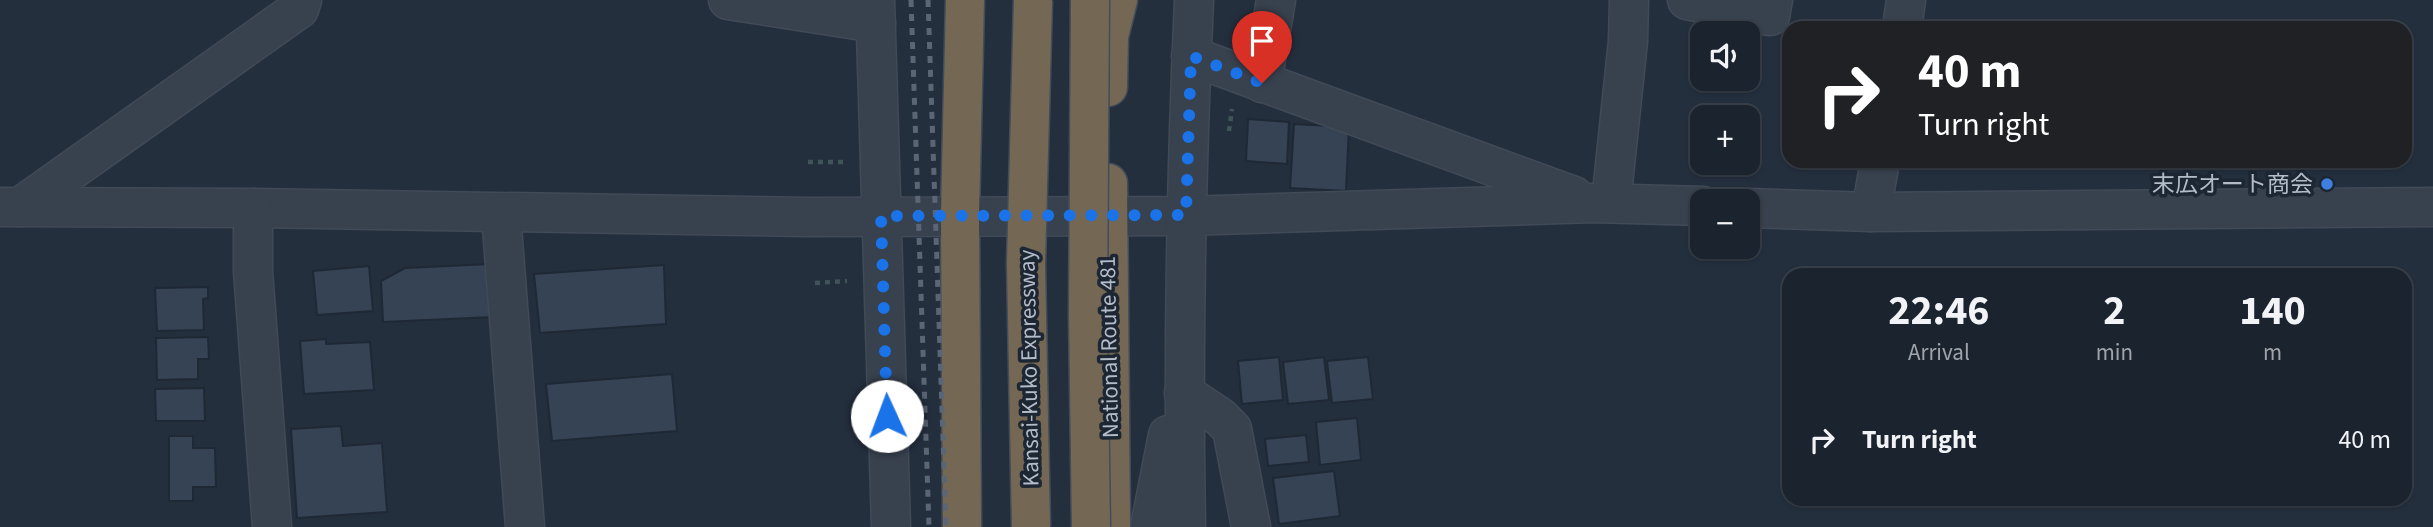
<!DOCTYPE html>
<html lang="en">
<head>
<meta charset="utf-8">
<style>
	body { margin:0; font-family:"Source Sans 3","Noto Sans JP",sans-serif; background:#282f3a; color:#f1f3f6; height:100vh; display:flex; flex-direction:column; font-size:26px; white-space:nowrap }
	* { box-sizing:border-box; margin:0 }
	p { font-size:23px; color:#a0a4aa }
	.icon { flex:none; width:38px; height:38px; fill:none; stroke:currentColor; stroke-width:2; stroke-linecap:round; stroke-linejoin:round }
	.map { position:relative; flex:1; overflow:hidden }
	.sheet { position:absolute; left:1782px; top:268px; width:630px; height:238px; display:flex; flex-direction:column; background:#1b232e; border-radius:21px; box-shadow:0 2px 5px #0004,0 0 0 2px #39404a }
	.sheet>* { flex:none }
	.guide { position:absolute; left:1782px; top:21px; width:630px; height:147px; border-radius:21px; box-shadow:0 2px 5px #0004,0 0 0 2px #39404a; background:#202124; color:#fff; overflow:hidden }
	.fabs { position:absolute; left:1690px; top:21px; display:grid; gap:14px }
	.fabs a { display:grid; place-items:center; width:70px; height:70px; border-radius:14px; background:#1b232e; box-shadow:0 2px 5px #0004,0 0 0 2px #39404a; font-size:35px }
	.pin { position:absolute; display:grid; place-items:center; width:60px; height:60px; color:#fff; margin:-72px -30px; border-radius:50% 50% 50% 0; rotate:-45deg; box-shadow:0 0 7px #0007 }
	.pin .icon { rotate:45deg }
	.me { position:absolute; width:77px; margin:-38px; rotate:358deg; stroke-linejoin:round; filter:drop-shadow(0 0 5px #0008) }
	.turn { display:flex; align-items:center; gap:24px; height:147px; padding:0 21px; font-size:32px }
	.turn .icon { width:91px; height:91px; stroke-width:2.5 }
	.turn b { display:block; font-size:49px; line-height:60px }
	.eta { display:flex; justify-content:space-evenly; align-items:center; height:119px; text-align:center }
	.eta b { font-size:42px; font-weight:700; line-height:49px }
	ul { padding:0; list-style:none }
	li { display:flex; align-items:center; gap:21px; height:105px; padding:0 21px }
	li div { flex:1 }
	li b { display:block; font-size:26px }
	li em { font-style:normal }
	.map>svg:first-child { display:block }
	.building { fill:#364354; stroke:#1f2835; stroke-width:2 }
	.lines { fill:none; stroke-linecap:round; stroke-linejoin:round }
	.street-casing { stroke:#414a57; stroke-width:41 }
	.highway-casing { stroke:#434c59; stroke-width:41 }
	.path { stroke:#3f5557; stroke-width:4.5; stroke-dasharray:5 5; stroke-linecap:butt }
	.street { stroke:#38414e; stroke-width:38 }
	.highway { stroke:#746855; stroke-width:38 }
	.rail { stroke:#5a6575; stroke-width:5; stroke-dasharray:7 7; stroke-linecap:butt }
	.highway-bridge-casing { stroke:#434c59; stroke-width:41; stroke-linecap:butt }
	.highway-bridge { stroke:#746855; stroke-width:38 }
	.route { stroke:#1a73e8; stroke-width:12; stroke-dasharray:0 21.6 }
	.shop-dot { fill:#3f7fe0; stroke:#1d2633; stroke-width:2.5 }
	.labels { text-anchor:middle; dominant-baseline:central; stroke-width:7; stroke-linejoin:round; paint-order:stroke }
	.poi-label { font-size:23px; fill:#b4bcc9; stroke:#1d2633; text-anchor:end }
	.street-label { font-size:23px; fill:#b4bcc9; stroke:#1d2633 }
</style>
</head>
<body>
<div class="map">
<svg width="2433" height="527" viewBox="0 0 2433 527">
	<rect width="100%" height="100%" fill="#242f3e"/>
	<!-- building -->
	<g class="building">
		<polygon points="1248,119 1289,122 1287,164 1246,161"/>
		<polygon points="1294,124 1349,127 1346,191 1290,188"/>
		<polygon points="490,264 493,317 383,322 381,281 405,268"/>
		<polygon points="664,265 666,324 540,333 534,274"/>
		<polygon points="369,266 373,311 317,315 313,271"/>
		<polygon points="208,287 208,298 203,299 204,330 157,331 155,288"/>
		<polygon points="208,337 209,359 198,359 198,379 157,380 156,338"/>
		<polygon points="326,339 326,344 370,342 374,390 304,394 300,341"/>
		<polygon points="1279,357 1283,400 1242,404 1238,361"/>
		<polygon points="1324,357 1329,400 1288,404 1283,362"/>
		<polygon points="1368,357 1373,399 1332,403 1327,361"/>
		<polygon points="672,374 677,431 552,441 546,384"/>
		<polygon points="204,388 205,421 156,421 155,389"/>
		<polygon points="1357,418 1361,460 1320,465 1316,422"/>
		<polygon points="341,426 343,446 382,443 387,512 297,518 291,429"/>
		<polygon points="1306,435 1309,462 1268,466 1265,439"/>
		<polygon points="169,436 193,436 193,448 215,448 216,487 193,487 193,501 169,501"/>
		<polygon points="1334,471 1340,516 1279,524 1273,478"/>
	</g>
	<g class="lines">
		<defs>
			<g id="street">
				<polyline points="728,0 876,23"/>
				<polyline points="875,0 891,527"/>
				<polyline points="1687,0 1770,16 1773,0"/>
				<polyline points="1902,28 1906,0"/>
				<polyline points="1191,56 1574,196"/>
				<polyline points="1262,83 1276,0"/>
				<polyline points="1611,203 1628,41 1629,0"/>
				<polyline points="0,207 253,208 810,217 1186,216 1593,203 1703,206"/>
				<polyline points="20,207 299,9 302,0"/>
				<polyline points="253,208 253,271 272,527"/>
				<polyline points="1748,208 1871,212 2433,207"/>
				<polyline points="1871,212 1880,161"/>
				<polyline points="501,214 525,527"/>
				<polyline points="1184,393 1220,417 1232,429 1251,527"/>
				<polyline points="1150,527 1168,435"/>
				<path d="M1186 527C1183 351 1186 176 1194 0"/>
			</g>
			<g id="highway">
				<polyline points="1108,87 1109,36 1118,0"/>
				<polyline points="1108,183 1111,527"/>
				<polyline points="962,527 960,215 965,0"/>
			</g>
		</defs>
		<!-- street casing -->
		<use href="#street" class="street-casing"/>
		<!-- highway casing -->
		<use href="#highway" class="highway-casing"/>
		<!-- path -->
		<g class="path">
			<polyline points="1229,131 1232,109"/>
			<polyline points="808,162 843,162"/>
			<polyline points="815,283 847,281"/>
		</g>
		<!-- street -->
		<use href="#street" class="street"/>
		<!-- highway -->
		<use href="#highway" class="highway"/>
		<!-- rail -->
		<g class="rail">
			<polyline points="911,0 929,527"/>
			<polyline points="928,0 946,527"/>
		</g>
		<defs>
			<g id="highway-bridge">
				<polyline points="1090,0 1088,315 1091,527"/>
				<polyline points="1031,527 1026,264 1033,0"/>
			</g>
		</defs>
		<!-- highway-bridge casing -->
		<use href="#highway-bridge" class="highway-bridge-casing"/>
		<!-- highway-bridge -->
		<use href="#highway-bridge" class="highway-bridge"/>
	</g>
	<g class="lines">
		<!-- route -->
		<polyline class="route" points="887,416 881,216 1186,215 1191,56 1262,83"/>
	</g>
	<!-- markers -->
	<circle class="shop-dot" cx="2327" cy="184" r="7"/>
	<g class="labels">
		<!-- poi labels -->
		<g class="poi-label">
			<text x="2313" y="184">末広オート商会</text>
		</g>
		<!-- street labels -->
		<g class="street-label">
			<text transform="translate(1109 347) rotate(-91)">National Route 481</text>
			<text transform="translate(1029 368) rotate(-91)">Kansai-Kuko Expressway</text>
		</g>
	</g>
</svg>
<div class="fabs">
<a><svg class="icon" aria-label="sound" viewBox="0 0 24 24"><path d="M4 9h4l5-4v14l-5-4H4zM17 9q2 3 0 6"/></svg></a>
<a>+</a>
<a>−</a>
</div>
<div class="pin" style="left:1262px;top:83px;background:#d93025"><svg class="icon" aria-label="arrive" viewBox="0 0 24 24"><path d="M6 21V4h12l-3 4 3 4H6"/></svg></div>
<svg class="me" style="left:887px;top:416px" viewBox="-20 -20 40 40"><circle r="19" fill="#fff"/><path d="M0-13L10 11 0 6-10 11z" fill="#1a73e8"/></svg>
<div class="guide">
<div class="turn"><svg class="icon" aria-label="right" viewBox="0 0 24 24"><path d="M7 20v-9h11M14 6l5 5-5 5"/></svg><div><b>40 m</b>Turn right</div></div>
</div>
<section class="sheet">
<div class="eta">
<div><b>22:46</b><p>Arrival</p></div>
<div><b>2</b><p>min</p></div>
<div><b>140</b><p>m</p></div>
</div>
<ul>
<li><svg class="icon" aria-label="right" viewBox="0 0 24 24"><path d="M7 20v-9h11M14 6l5 5-5 5"/></svg><div><b>Turn right</b></div><em>40 m</em></li>
</ul>
</section>
</div>
</body>
</html>
